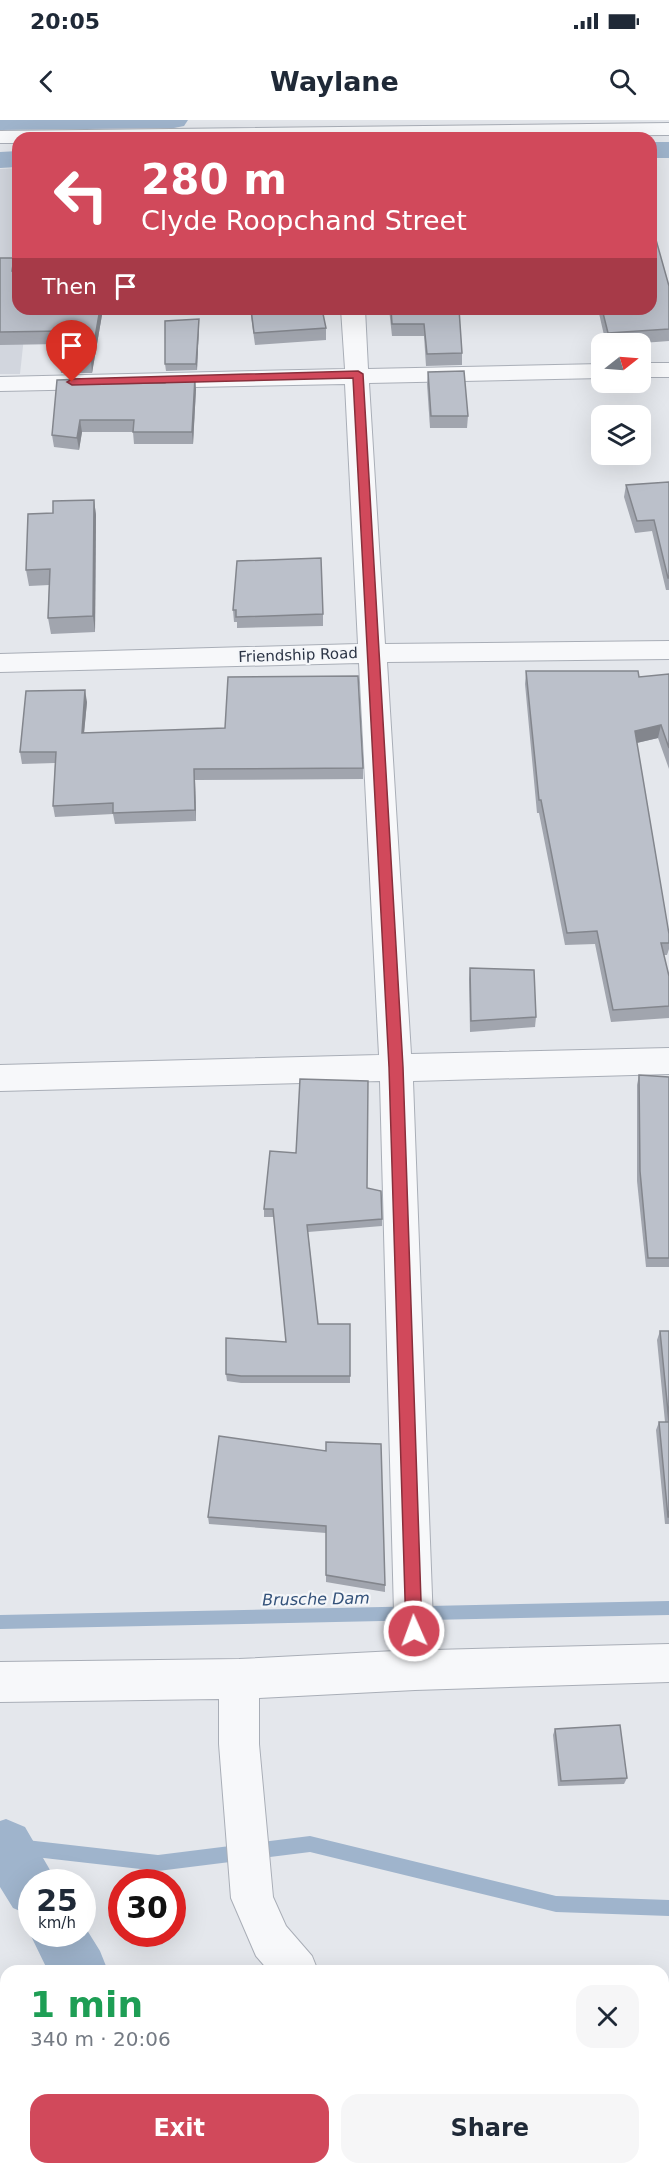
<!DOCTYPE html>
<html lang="en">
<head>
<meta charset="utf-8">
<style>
	body { margin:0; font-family:"DejaVu Sans",sans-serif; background:#f6f6f7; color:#1f2937; height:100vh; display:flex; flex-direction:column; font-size:22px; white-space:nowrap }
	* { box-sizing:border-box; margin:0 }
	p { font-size:20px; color:#747a83 }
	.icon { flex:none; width:33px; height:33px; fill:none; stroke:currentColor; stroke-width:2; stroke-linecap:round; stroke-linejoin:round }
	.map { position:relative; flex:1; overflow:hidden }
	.drawer { position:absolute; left:0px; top:1845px; width:669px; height:210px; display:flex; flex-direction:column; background:#fff; border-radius:18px 18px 0 0; box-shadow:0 6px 24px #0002 }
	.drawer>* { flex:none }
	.guide { position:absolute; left:12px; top:12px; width:645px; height:183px; border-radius:18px; box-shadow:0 6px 24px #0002; background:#d1495b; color:#fff; overflow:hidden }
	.needle { width:39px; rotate:73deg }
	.buttons { position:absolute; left:591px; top:213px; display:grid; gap:12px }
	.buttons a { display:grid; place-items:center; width:60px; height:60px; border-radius:12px; background:#fff; box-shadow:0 6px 24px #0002; font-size:30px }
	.speed { position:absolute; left:18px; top:1749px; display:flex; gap:12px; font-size:30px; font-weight:700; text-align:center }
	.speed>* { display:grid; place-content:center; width:78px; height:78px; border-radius:50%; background:#fff; box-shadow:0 6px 24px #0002; line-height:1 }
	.speed small { font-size:15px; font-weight:400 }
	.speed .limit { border:9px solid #d22; background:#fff; color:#111 }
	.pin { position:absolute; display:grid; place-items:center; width:51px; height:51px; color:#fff; margin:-62px -26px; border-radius:50% 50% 50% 0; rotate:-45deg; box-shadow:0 0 6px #0007 }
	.pin .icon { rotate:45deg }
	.me { position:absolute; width:66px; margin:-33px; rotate:358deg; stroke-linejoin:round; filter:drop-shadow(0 0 4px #0008) }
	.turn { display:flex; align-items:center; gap:21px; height:126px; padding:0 30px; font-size:27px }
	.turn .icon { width:78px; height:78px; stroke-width:2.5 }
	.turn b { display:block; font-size:42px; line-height:51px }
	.then { display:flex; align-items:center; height:57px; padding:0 30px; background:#0003; gap:12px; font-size:22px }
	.round { display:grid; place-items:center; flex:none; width:63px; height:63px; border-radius:18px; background:#f6f6f7 }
	.summary { display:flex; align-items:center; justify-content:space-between; height:102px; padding:0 30px }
	h1 { font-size:36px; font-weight:700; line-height:45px; color:#1e9e55 }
	.primary-button { display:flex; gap:12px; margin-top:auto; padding:12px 30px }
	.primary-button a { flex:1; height:69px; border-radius:18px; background:#d1495b; color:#fff; font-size:24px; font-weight:700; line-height:69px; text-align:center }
	.primary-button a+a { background:#f6f6f7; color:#1f2937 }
	.status { display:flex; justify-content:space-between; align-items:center; height:42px; padding:0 30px; background:#fff; direction:ltr }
	.status svg { height:16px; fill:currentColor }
	header { display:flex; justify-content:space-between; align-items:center; height:78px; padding:0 30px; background:#fff; font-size:27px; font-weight:700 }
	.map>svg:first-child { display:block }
	.built { fill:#d2d6de }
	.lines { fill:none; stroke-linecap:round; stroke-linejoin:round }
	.stream { fill:#9fb4cc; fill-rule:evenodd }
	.canal { fill:#9fb4cc; fill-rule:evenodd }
	.street-casing { stroke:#a9aeb7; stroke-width:2 }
	.street { fill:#f7f8fa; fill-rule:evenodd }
	.wall { fill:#a1a5ae }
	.shaded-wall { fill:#83868d }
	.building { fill:#bbc0ca; stroke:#83868d; stroke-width:1.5 }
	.route { fill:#d1495b; stroke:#882f3b; stroke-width:1.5 }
	.labels { text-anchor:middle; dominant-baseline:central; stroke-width:4.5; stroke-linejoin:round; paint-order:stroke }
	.street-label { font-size:15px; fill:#2b3445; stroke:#f4f6f9 }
	.water-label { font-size:16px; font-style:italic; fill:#34527a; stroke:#f4f6f9 }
</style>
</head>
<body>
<div class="status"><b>20:05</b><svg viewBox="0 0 49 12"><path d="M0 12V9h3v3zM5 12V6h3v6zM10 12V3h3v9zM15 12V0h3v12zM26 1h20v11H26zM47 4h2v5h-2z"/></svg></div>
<header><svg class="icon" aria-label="back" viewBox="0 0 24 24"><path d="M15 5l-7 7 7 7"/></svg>Waylane<svg class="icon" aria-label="search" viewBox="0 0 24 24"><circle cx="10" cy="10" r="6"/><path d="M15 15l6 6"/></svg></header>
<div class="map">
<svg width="669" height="2055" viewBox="0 0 669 2055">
	<rect width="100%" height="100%" fill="#e4e7ec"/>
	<!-- built -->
	<polygon class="built" points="18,48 18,189 27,189 20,254 0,254 0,49"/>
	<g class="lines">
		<!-- stream -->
		<g class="stream">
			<polygon points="669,1481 669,1495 0,1509 0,1495"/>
			<polygon points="310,1716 556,1776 669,1780 669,1796 556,1792 310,1732 158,1751 0,1733 0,1717 158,1735"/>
		</g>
		<!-- canal -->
		<g class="canal">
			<polygon points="0,0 188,0 184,6 174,8 0,10"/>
			<rect x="651" y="22" width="18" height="16"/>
			<polygon points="18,31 18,47 0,48 0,32"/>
			<polygon points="6,1699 25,1707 57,1762 32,1762 32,1796 13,1788 0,1767 0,1701"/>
			<polygon points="82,1802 100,1831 108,1851 48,1851 30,1814 32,1811 32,1814 82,1814"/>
			<polygon points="175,2049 235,2049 238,2055 178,2055"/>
		</g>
		<defs>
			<g id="street">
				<polygon points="669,3 669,15 18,18 18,23 0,23 0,11"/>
				<polygon points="341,189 365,189 368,249 602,244 602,258 369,263 385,524 669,521 669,539 387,542 411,934 669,928 669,954 413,961 434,1530 669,1524 669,1562 415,1570 259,1578 259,1624 273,1777 286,1806 312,1836 318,1851 269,1851 256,1836 231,1778 219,1624 219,1579 0,1582 0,1542 239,1539 395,1531 380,961 0,971 0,945 379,935 359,543 0,552 0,534 358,524 345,264 0,271 0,257 345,249"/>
				<rect x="640" y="243" width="29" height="14"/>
				<rect x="663" y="1876" width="6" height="44"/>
				<polygon points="377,2049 423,2049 424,2055 378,2055"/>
			</g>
		</defs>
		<!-- street casing -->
		<use href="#street" class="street-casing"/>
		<!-- street -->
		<use href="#street" class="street"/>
	</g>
	<!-- wall -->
	<g class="wall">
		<polygon points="0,138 18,189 103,189 92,253 61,253 59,241 61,224 0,225"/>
		<polygon points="669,166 669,221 629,224 606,224 598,189 651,189"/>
		<polygon points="250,189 322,189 326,208 326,220 255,225"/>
		<polygon points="389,189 459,189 462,233 462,245 426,246 424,216 392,216"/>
		<polygon points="199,206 197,250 166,251 165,244"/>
		<polygon points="428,252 468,296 467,308 430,308 427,264"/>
		<polygon points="88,264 196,269 193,324 134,324 133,312 82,312 79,330 54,327 52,315"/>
		<polygon points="669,362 669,470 666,470 652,411 635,413 624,377 626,365"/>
		<polygon points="94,380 96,395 95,512 51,514 48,498 49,465 29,466 26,450 53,393"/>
		<polygon points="233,490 323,494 323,506 237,508 237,502 234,502"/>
		<polygon points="526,551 639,557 669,554 669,649 658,618 637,623 669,814 669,829 667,835 664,835 669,856 669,898 611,902 595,824 565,825 539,693 537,693 525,564"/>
		<polygon points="87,582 84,612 363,648 363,659 195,660 196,701 115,704 113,694 55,697 53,686 55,643 22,644 20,632"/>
		<polygon points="470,848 536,897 535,907 470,912 469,859"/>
		<polygon points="639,955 669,957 669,1147 646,1147 637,1061 637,965"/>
		<polygon points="367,1068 382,1099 382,1106 308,1112 318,1204 350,1204 350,1263 241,1263 227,1261 226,1254 286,1222 274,1097 264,1097 264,1089"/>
		<polygon points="660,1211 669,1211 669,1404 665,1404 656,1310 659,1302 665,1302 657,1220"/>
		<polygon points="326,1331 385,1465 385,1472 326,1462 326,1413 209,1404 208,1397"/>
		<polygon points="555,1609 627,1658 624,1664 558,1666 553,1615"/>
		<polygon points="566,2049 663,2049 669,2055 566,2055"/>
	</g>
	<!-- shaded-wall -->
	<g class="shaded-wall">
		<polygon points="14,138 16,150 14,163 12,151"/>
		<polygon points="100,189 103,189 92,253 91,240"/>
		<polygon points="199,199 199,206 197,250 196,244"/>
		<polygon points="195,257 196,269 193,324 192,312"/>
		<polygon points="80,300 82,312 79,330 77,318"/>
		<polygon points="94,380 96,395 95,512 93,496"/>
		<polygon points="85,570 87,582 83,624 82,613"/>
		<polygon points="661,605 658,618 632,624 635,611"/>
		<polygon points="194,649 195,660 196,701 195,690"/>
		<polygon points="22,2049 27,2049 27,2055 23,2055"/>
	</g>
	<!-- building -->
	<g class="building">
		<polygon points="651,102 669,166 669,209 608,213 602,189 651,189"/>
		<polygon points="0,138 14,138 12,151 18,151 18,189 100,189 91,240 59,241 62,211 0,212"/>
		<polygon points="251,189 322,189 326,208 254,213"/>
		<polygon points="391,189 459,189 462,233 427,234 424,204 392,204"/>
		<polygon points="199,199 196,244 165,244 165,201"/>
		<polygon points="464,251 468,296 431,296 428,252"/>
		<polygon points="195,257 192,312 133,312 134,300 80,300 77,318 52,315 57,260 87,259 86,264 165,263 165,258"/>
		<polygon points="669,362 669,458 668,458 654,400 637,401 626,365"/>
		<polygon points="94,380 93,496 48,498 50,449 26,450 28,394 53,393 53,381"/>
		<polygon points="321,438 323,494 236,497 236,490 233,490 237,441"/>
		<polygon points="526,551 638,551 639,557 669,554 669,628 661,605 635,611 669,814 669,823 661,823 669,856 669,886 613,890 597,811 567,813 541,680 539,680"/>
		<polygon points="358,556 363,648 194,649 195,690 113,693 113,683 53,686 56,632 20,632 26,571 85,570 82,613 225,608 228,557"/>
		<polygon points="470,848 534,850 536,897 471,901"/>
		<polygon points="639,955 669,957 669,1138 648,1138 640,1051"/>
		<polygon points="300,959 368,961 367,1068 381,1071 382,1099 307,1105 318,1204 350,1204 350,1256 241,1256 226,1254 226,1218 286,1222 273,1089 264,1089 270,1031 296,1033"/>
		<polygon points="660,1211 669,1211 669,1397 668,1397 659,1302 669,1302"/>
		<polygon points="219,1316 326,1331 326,1322 381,1324 385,1465 326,1455 326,1406 208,1397"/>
		<polygon points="620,1605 627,1658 561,1661 555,1609"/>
		<polygon points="6,1959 6,2049 22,2049 23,2055 0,2055 0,1960"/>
		<polygon points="663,1997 669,1997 669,2055 570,2055 569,2049 663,2049"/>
	</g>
	<!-- route -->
	<polygon class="route" points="358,251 363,254 403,947 422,1511 419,1517 414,1519 408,1517 406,1511 389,947 353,258 72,265 67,262 72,259"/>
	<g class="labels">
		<!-- street labels -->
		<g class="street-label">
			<text transform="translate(298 535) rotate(-2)">Friendship Road</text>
		</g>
		<!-- water labels -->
		<g class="water-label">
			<text transform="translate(316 1479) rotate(-1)">Brusche Dam</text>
		</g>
	</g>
</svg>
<div class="buttons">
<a><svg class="needle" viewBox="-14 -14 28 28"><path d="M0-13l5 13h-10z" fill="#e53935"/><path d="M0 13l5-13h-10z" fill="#747a83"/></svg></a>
<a><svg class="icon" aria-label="layers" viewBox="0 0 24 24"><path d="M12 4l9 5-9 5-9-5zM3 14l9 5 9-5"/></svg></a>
</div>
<div class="speed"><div>25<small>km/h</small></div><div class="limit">30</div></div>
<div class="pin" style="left:72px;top:262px;background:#d93025"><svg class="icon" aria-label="arrive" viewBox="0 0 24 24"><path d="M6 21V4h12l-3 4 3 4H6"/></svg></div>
<svg class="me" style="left:414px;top:1511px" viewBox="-20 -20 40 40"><circle r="17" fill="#d1495b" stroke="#fff" stroke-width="3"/><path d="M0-11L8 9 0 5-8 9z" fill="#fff"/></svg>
<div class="guide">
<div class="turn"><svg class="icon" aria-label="left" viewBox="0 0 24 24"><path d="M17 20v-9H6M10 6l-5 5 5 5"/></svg><div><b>280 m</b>Clyde Roopchand Street</div></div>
<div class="then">Then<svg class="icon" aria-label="arrive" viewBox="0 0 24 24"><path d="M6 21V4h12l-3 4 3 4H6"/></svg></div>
</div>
<section class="drawer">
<div class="summary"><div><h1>1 min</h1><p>340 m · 20:06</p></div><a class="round"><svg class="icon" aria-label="close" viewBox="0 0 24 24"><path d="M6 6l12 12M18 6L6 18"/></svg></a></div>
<div class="primary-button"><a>Exit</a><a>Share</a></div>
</section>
</div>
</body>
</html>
